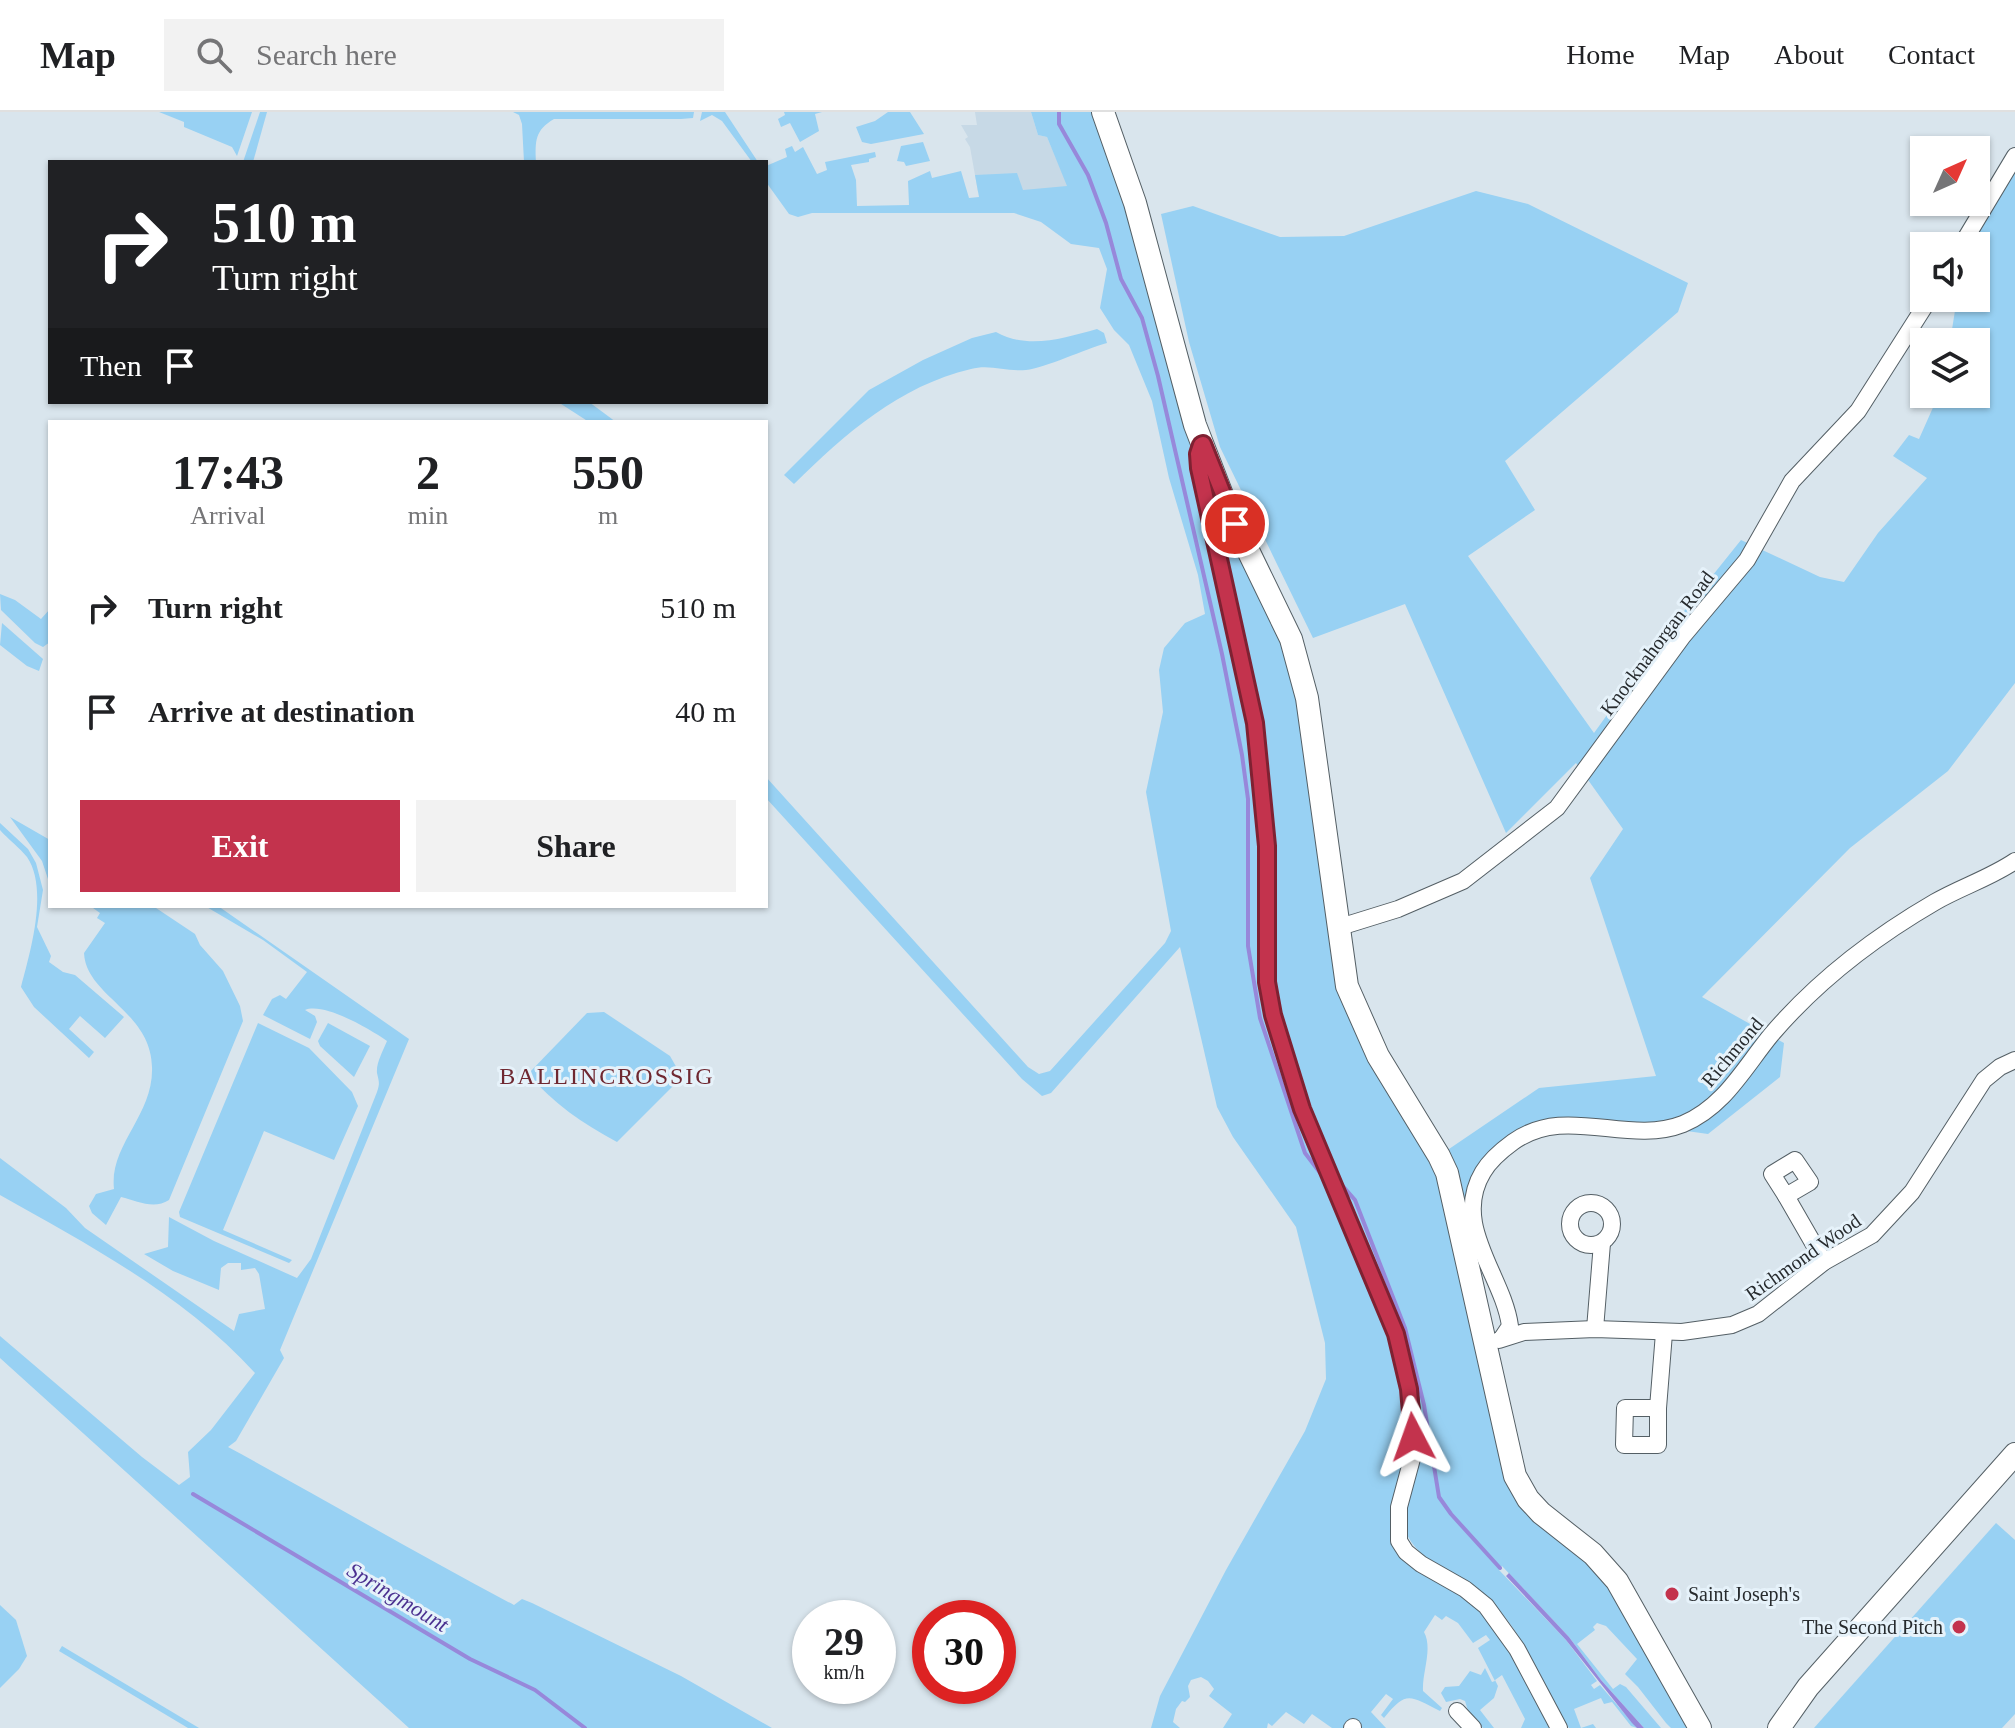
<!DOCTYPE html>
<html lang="en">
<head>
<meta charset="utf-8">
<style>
	body { margin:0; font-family:"Times New Roman",serif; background:#f2f2f2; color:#202124; height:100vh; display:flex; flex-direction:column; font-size:30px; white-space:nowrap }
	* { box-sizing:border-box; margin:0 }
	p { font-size:26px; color:#757577 }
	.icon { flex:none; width:44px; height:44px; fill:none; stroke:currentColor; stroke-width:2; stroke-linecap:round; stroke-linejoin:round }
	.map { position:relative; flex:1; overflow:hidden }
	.sheet { position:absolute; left:48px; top:308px; width:720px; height:488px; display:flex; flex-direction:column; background:#fff; border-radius:0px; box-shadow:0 2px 6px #0004 }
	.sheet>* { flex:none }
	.hud { position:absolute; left:48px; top:48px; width:720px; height:244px; border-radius:0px; box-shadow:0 2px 6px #0004; background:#202124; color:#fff; overflow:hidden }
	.needle { width:52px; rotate:45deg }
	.controls { position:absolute; left:1910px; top:24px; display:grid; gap:16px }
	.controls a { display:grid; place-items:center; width:80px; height:80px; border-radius:0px; background:#fff; box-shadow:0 2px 6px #0004; font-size:40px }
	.speed { position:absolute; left:792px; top:1488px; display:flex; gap:16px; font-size:40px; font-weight:700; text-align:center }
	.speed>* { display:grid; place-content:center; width:104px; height:104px; border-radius:50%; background:#fff; box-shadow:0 2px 6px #0004; line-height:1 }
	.speed small { font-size:20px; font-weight:400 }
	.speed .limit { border:12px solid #d22; background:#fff; color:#111 }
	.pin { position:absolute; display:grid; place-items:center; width:68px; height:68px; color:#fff; margin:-34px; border:4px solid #fff; border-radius:50%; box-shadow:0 2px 8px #0007 }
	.me { position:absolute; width:88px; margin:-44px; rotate:356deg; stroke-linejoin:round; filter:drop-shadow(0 0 6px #0008) }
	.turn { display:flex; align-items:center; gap:28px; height:168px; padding:0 32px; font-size:36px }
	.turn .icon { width:104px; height:104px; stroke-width:2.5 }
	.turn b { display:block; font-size:56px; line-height:68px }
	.then { display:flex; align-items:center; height:76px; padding:0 32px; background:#0003; gap:16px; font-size:30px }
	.eta { display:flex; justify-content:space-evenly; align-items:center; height:136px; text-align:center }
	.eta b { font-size:48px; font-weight:800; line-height:56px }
	.button { display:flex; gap:16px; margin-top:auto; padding:16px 32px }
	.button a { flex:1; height:92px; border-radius:0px; background:#c3334d; color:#fff; font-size:32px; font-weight:800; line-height:92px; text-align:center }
	.button a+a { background:#f2f2f2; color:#202124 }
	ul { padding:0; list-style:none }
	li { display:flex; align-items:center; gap:24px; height:104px; padding:0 32px }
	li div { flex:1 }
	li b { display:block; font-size:30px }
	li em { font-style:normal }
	header { display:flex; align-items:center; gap:48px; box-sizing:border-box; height:112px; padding:0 40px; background:#fff; border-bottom:2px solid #e0e0e0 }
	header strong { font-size:38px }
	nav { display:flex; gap:44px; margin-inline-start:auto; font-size:28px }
	.search { width:560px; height:72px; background:#f2f2f2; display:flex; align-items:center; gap:20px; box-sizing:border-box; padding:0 28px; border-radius:0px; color:#757577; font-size:30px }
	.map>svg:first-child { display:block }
	.built { fill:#c7d9e6 }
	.green { fill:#98d1f3 }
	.water { fill:#9788da }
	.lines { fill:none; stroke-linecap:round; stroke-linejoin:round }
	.stream { stroke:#9788da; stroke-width:4 }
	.street-casing { stroke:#545f65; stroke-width:18 }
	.secondary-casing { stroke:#545f65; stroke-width:24 }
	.street { stroke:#fff; stroke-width:16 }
	.secondary { stroke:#fff; stroke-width:22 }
	.route-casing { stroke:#7f2132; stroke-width:20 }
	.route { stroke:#c3334d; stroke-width:14 }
	.poi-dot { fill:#c3334d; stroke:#e6f2fa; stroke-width:3 }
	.labels { text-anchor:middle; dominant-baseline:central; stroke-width:6; stroke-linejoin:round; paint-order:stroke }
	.street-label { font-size:20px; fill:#272b2e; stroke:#e6f2fa }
	.poi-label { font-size:20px; fill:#272b2e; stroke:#e6f2fa; text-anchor:start }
	.water-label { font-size:22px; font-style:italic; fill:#4b3190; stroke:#e6f2fa }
	.quarter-label { font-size:24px; letter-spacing:2px; fill:#6f2831; stroke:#e6f2fa }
</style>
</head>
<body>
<header>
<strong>Map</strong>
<div class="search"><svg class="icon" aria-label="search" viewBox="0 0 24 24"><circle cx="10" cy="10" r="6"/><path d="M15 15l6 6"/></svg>Search here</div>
<nav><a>Home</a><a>Map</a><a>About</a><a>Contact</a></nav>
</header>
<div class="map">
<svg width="2015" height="1616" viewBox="0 0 2015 1616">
	<rect width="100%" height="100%" fill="#d9e5ed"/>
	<!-- built -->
	<polygon class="built" points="975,0 1031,0 1038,23 1047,25 1075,91 978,80 970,35 965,27 968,25 961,13 977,13"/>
	<!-- green -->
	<g class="green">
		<polygon points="159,0 252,0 237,44 232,35 184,15 184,10"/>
		<polygon points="260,0 267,0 253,50 243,50"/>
		<path d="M513 0H694L693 6 681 7H554C535 18 535 29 536 50H524L522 12 519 3Z"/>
		<polygon points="702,0 725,0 758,50 752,50 722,9 712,3 700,9"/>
		<polygon points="784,0 822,0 815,2 819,19 800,30 790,11 781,15 778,7 785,3"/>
		<polygon points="888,0 910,0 924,22 871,32 862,30 856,15 875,9"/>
		<path d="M1031 0H1098L1174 256 1240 550 1259 687 1262 870 1389 1223 1405 1284 1406 1343 1393 1395 1391 1420 1395 1437 1481 1499 1498 1519 1551 1616H1521L1525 1607 1502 1563 1495 1568 1498 1574 1494 1586 1480 1598 1494 1616H1483L1469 1602 1465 1589 1460 1587 1446 1590 1441 1581 1445 1575 1459 1574 1470 1559 1481 1563 1485 1556 1492 1570 1495 1569 1478 1536 1490 1528 1486 1523 1473 1531 1458 1511 1446 1504 1442 1508 1435 1503 1424 1520C1433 1537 1422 1560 1423 1579L1442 1596 1440 1599C1409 1584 1407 1578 1384 1606L1381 1603 1393 1587 1386 1582 1371 1600 1386 1616H1358L1361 1612 1353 1608 1347 1616H1332L1312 1602 1304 1612 1286 1600 1272 1614 1268 1611 1267 1616H1223L1232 1602 1209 1584 1214 1577 1208 1569 1201 1565 1191 1568 1188 1574 1190 1585 1185 1590 1182 1589 1176 1597 1173 1610 1180 1616H1151L1160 1584 1226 1458 1305 1319 1326 1267 1325 1231 1296 1115 1233 1025 1217 995 1180 835 1051 981 1042 984 1022 967 766 686V665L1028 955 1039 962 1050 959 1165 831 1171 819 1146 680 1163 600 1159 558 1164 536 1185 511 1205 502 1198 463 1169 366 1152 289 1129 233 1114 218 1100 196 1107 157 1099 136 1071 132 1041 110 1014 101H812L798 105 789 102 766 70V54L787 45 785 37 792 34 795 40 803 35 817 62 827 58 825 50 875 40 876 45 869 47V50L851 53 856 68 857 94 909 93 908 69 930 59 932 66 961 59 969 86 979 85 975 63 1017 61 1023 78 1067 74 1047 25 1038 23Z"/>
		<polygon points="923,30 930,49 906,54 904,50 897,49 901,34"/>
		<polygon points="2015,54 2015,571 1948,659 1850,736 1702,885 1784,931 1780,965 1708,1022 1658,1015 1554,1008 1483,1048 1462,1095 1449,1037 1539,976 1656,964 1590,766 1623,717 1576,651 1506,721 1405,492 1313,526 1220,335 1189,230 1161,102 1193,94 1280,125 1344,124 1476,79 1528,92 1688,171 1678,200 1505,349 1535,398 1468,444 1594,621 1664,524 1741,428 1820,465 1844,470 1878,421 1927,366 1893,344 1909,323 1919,327 1939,282 1976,282 1976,230 1950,230 1957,186 1976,186 1976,134 1966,134"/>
		<path d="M1097 217 1104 221 1107 231C1085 237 1045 256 1026 258 1007 260 990 252 971 257 899 274 845 322 794 372L784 363 869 278 923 248 972 226 996 220C1028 238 1064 226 1097 217Z"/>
		<polygon points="558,290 589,290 616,310 589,310"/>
		<path d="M1206 347 1294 553 1343 875 1436 1047 1503 1343 1604 1461 1690 1616H1671L1666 1611 1638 1575 1625 1562 1637 1547 1606 1514 1597 1511 1593 1515 1595 1518 1577 1532 1613 1577 1620 1572 1626 1575 1661 1616H1644L1601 1568 1569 1525 1502 1454 1499 1458 1566 1528 1597 1569 1591 1573 1594 1577 1600 1573 1637 1616 1631 1614 1612 1590 1604 1592 1601 1586 1574 1597 1581 1616 1593 1612 1596 1616H1569C1542 1572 1526 1523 1488 1486 1463 1461 1418 1453 1405 1418L1416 1278 1308 993 1279 901 1274 870 1273 779Z"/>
		<polygon points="0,482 15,488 41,507 50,497 50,530 43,535 35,531 1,498"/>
		<polygon points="2,511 43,547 39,559 27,554 0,533"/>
		<polygon points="10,705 50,728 50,773 42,749"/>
		<path d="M0 707V711L28 737 36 751 43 778 37 815 51 844 49 850 63 860 75 863 124 905 105 926 80 904 69 917 94 940 89 946 34 895 21 875C30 841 49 777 27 745 20 736 8 727 0 718Z"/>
		<path d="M95 794H153L195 822 200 833 223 859 240 894 243 909 169 1088C154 1098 137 1089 121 1085L106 1113 92 1101 89 1094 96 1082 114 1077C109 1033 154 1003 152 955 151 899 86 884 84 841L105 811 97 806 100 801 93 796Z"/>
		<path d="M205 794H218L409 927 280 1238 284 1246 236 1329 228 1335C324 1387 417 1442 514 1493L522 1487 532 1491 681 1564 772 1616H409L0 1246V1224L142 1345 179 1373 190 1365 188 1340 211 1318 255 1261C185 1184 89 1133 0 1083V1046L66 1096 85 1116 234 1219 239 1202 265 1197 259 1162 255 1156 241 1158V1151H228L221 1156 219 1178 173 1159 144 1142 168 1135 169 1105 214 1129 297 1166 311 1147 377 980C380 971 379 970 377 961 376 951 383 939 387 929 370 917 324 890 305 898L315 904 317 910 310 927 263 903 272 887 280 883 286 887 307 860 263 828Z"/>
		<path d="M604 900 670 944 682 965 617 1030C583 1012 553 991 528 962L587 901Z"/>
		<polygon points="258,911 309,936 352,980 358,994 334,1048 264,1019 223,1118 292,1148 289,1151 180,1105 179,1100"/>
		<polygon points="328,911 370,934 354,965 320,934 318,929"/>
		<polygon points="1996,1411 2015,1428 2015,1602 2002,1616 1814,1616"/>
		<polygon points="0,1493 16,1508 27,1544 19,1557 0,1576"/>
		<polygon points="62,1534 199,1616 188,1616 59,1539"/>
	</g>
	<!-- water -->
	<polygon class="water" points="1509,1461 1569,1525 1601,1568 1644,1616 1637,1616 1632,1611 1566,1528 1506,1464"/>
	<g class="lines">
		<!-- stream -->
		<g class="stream">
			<polyline points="1059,0 1059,12 1088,63 1106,111 1121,167 1142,206 1158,264 1222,542 1242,643 1248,687 1248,834 1260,906 1305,1041 1321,1062"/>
			<polyline points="1341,1072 1355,1088 1405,1216 1424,1293 1439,1385 1451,1402 1500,1456"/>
			<polyline points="193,1382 470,1547 535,1578 585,1616"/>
		</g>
		<defs>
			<g id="street">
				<polyline points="1961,134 2015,44"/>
				<polyline points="1200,334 1199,356 1255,611 1267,734 1267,870 1273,903 1302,997 1396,1222 1409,1277 1413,1306 1413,1343 1399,1395 1399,1429 1406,1440 1421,1452 1465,1477 1486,1494 1517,1537 1559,1616"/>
				<polyline points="1340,815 1398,797 1463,769 1557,696 1683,524 1747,448 1792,369 1858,299 1930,186"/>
				<polygon points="1795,1048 1810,1070 1786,1084 1772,1062"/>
				<polyline points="1786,1084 1824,1150"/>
				<circle cx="1591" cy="1112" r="21"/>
				<polyline points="1595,1217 1602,1131"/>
				<path d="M1502 1226 1510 1214C1503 1163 1451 1113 1483 1060 1490 1048 1502 1038 1513 1030 1566 992 1627 1034 1683 1012 1724 995 1744 956 1771 923 1817 869 1873 826 1935 790 1961 775 1990 766 2015 749"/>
				<polyline points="1499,1228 1524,1220 1595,1217 1682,1220 1732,1213 1758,1202 1824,1150 1872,1123 1912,1080 1984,968 2000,955 2015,948"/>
				<polygon points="1625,1296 1658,1296 1658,1333 1624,1333"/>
				<polyline points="1658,1296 1664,1221"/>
				<polyline points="1457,1599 1473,1616"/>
				<polyline points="1352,1616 1353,1615"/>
			</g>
			<g id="secondary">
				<polyline points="1103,0 1135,91 1195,313 1226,393 1291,527 1307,586 1347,874 1378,944 1439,1044 1447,1061 1515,1364 1528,1387 1541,1401 1593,1442 1617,1469 1700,1616"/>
				<polyline points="1779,1616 1808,1575 2015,1342"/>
			</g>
		</defs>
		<!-- street casing -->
		<use href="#street" class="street-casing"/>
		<!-- secondary casing -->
		<use href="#secondary" class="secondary-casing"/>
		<!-- street -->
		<use href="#street" class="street"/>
		<!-- secondary -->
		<use href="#secondary" class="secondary"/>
	</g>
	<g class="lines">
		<defs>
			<polyline id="route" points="1235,412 1203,332 1201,333 1198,342 1199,356 1255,611 1267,734 1267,870 1273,903 1302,997 1396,1222 1409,1277 1413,1325"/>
		</defs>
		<!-- route casing -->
		<use href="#route" class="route-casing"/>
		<!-- route -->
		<use href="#route" class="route"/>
	</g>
	<!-- markers -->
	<g class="poi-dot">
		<circle cx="1672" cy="1482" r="8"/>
		<circle cx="1959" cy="1515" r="8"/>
	</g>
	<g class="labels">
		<!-- street labels -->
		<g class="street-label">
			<text transform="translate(1657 531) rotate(-53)">Knocknahorgan Road</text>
			<text transform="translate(1732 940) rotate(-50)">Richmond</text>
			<text transform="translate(1803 1145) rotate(-35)">Richmond Wood</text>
		</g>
		<!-- poi labels -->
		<g class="poi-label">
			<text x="1688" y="1482">Saint Joseph's</text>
			<text x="1943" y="1515" text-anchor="end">The Second Pitch</text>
		</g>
		<!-- water labels -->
		<g class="water-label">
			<text transform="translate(398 1485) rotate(31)">Springmount</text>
		</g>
		<!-- quarter labels -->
		<g class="quarter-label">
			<text x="607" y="964">BALLINCROSSIG</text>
		</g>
	</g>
</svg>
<div class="controls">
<a><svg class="needle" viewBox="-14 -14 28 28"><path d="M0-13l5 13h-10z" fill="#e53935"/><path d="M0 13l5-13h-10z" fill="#757577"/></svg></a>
<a><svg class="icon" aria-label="sound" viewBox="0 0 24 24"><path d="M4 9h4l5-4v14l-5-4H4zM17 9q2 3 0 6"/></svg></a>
<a><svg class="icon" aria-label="layers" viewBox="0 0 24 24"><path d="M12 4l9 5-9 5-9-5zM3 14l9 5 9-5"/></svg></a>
</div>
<div class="speed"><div>29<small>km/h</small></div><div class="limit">30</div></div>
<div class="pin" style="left:1235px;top:412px;background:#d93025"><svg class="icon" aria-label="arrive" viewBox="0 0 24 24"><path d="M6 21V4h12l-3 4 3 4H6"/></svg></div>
<svg class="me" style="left:1413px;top:1325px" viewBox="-20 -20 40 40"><path d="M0-17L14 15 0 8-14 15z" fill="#c3334d" stroke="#fff" stroke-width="4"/></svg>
<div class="hud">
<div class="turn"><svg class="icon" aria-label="right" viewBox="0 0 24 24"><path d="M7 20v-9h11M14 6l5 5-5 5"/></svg><div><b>510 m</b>Turn right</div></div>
<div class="then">Then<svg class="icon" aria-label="arrive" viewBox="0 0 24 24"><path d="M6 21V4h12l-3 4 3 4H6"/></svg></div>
</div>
<section class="sheet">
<div class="eta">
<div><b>17:43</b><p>Arrival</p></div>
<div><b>2</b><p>min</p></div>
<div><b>550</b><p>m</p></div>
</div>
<ul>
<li><svg class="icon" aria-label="right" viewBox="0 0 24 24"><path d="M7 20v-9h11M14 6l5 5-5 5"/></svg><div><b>Turn right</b></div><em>510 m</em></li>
<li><svg class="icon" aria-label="arrive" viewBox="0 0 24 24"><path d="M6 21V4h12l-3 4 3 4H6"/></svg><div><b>Arrive at destination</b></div><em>40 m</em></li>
</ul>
<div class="button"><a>Exit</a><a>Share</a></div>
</section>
</div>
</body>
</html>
